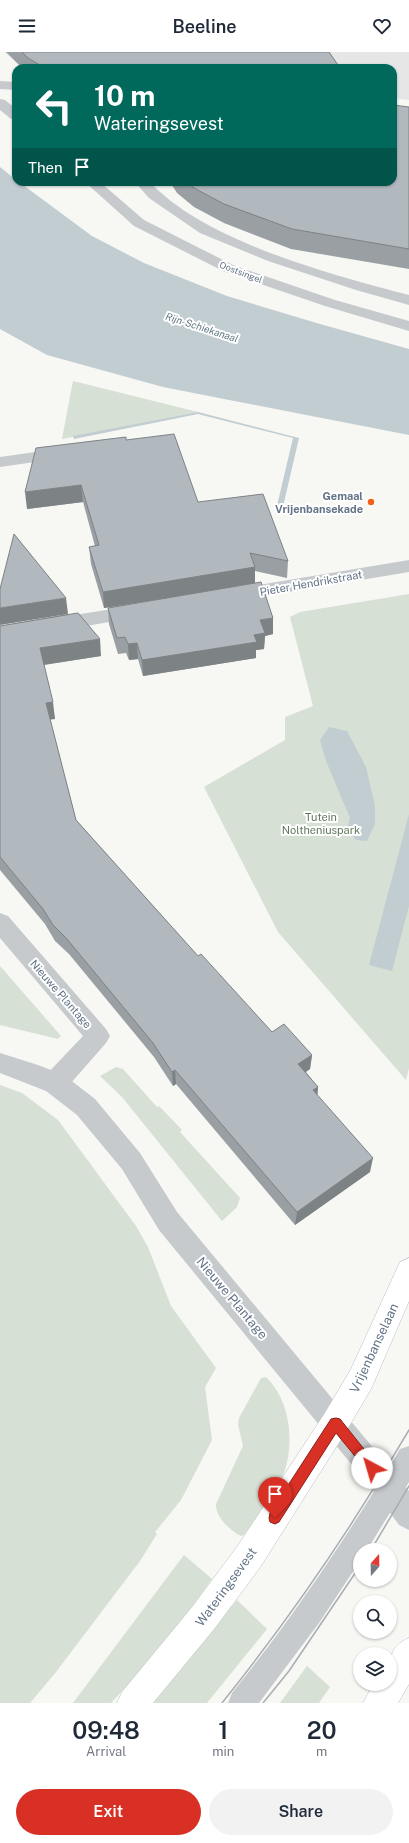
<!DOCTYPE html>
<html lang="en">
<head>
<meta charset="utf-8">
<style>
	body { margin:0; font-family:"Public Sans",sans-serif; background:#f2f2f3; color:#1f2937; height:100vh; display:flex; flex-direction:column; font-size:15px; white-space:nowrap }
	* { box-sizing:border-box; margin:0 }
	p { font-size:13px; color:#747a83 }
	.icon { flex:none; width:22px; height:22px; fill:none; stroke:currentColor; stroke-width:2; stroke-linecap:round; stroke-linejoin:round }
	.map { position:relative; height:1651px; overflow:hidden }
	.sheet { display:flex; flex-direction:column; background:#fff; flex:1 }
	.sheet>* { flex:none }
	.hud { position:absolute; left:12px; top:12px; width:385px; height:122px; border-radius:12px; box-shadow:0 1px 3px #0004; background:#00695c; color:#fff; overflow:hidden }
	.needle { width:26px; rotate:20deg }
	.tools { position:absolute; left:353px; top:1491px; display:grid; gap:8px }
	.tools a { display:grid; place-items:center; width:44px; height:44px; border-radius:50%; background:#fff; box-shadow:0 1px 3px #0004; font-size:20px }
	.pin { position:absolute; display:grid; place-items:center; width:34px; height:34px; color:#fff; margin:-41px -17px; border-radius:50% 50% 50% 0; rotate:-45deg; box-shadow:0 0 4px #0007 }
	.pin .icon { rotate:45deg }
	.me { position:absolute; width:44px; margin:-22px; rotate:321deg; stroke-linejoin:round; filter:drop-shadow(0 0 3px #0008) }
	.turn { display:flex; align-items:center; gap:14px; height:84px; padding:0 16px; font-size:18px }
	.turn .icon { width:52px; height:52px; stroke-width:2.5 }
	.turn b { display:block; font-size:28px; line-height:34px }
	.then { display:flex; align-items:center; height:38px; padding:0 16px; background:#0003; gap:8px; font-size:15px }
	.eta { display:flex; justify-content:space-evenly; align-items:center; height:68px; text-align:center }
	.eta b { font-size:24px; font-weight:600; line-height:28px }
	.button { display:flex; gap:8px; margin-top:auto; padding:8px 16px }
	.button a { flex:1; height:46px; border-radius:24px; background:#d93025; color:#fff; font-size:16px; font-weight:600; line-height:46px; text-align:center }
	.button a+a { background:#f2f2f3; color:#1f2937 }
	header { display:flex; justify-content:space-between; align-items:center; height:52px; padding:0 16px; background:#fff; font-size:18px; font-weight:600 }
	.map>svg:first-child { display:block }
	.built { fill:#e5e6e5 }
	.green { fill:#d7e0d4 }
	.water { fill:#c2cdd2 }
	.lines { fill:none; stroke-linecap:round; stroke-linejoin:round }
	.secondary-casing { stroke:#babfc4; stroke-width:1 }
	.service { fill:#c6cacd; fill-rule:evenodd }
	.minor { fill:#c6cacd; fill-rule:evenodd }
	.tertiary { fill:#c6cacd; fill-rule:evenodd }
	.secondary { fill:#fff; fill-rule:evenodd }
	.tram { stroke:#a8adb3; stroke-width:1.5 }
	.wall { fill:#999fa3 }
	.shaded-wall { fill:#7d8285 }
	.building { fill:#b2b9be; stroke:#7d8285 }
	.route { fill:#d93025; stroke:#8d1f18 }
	.poi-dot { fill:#f26019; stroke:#fff; stroke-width:1.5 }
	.labels { text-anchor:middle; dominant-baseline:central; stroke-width:4; stroke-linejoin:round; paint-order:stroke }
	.far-street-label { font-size:9px; fill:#637487; stroke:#fff }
	.far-water-label { font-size:10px; font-style:italic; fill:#5f7783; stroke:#fff }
	.poi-label { font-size:11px; font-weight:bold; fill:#637487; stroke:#fff; text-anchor:end }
	.street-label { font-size:11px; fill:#637487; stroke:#fff }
	.park-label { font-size:11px; fill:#62795f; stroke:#fff }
	.near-street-label { font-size:13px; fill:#637487; stroke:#fff }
</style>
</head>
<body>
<header><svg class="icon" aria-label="menu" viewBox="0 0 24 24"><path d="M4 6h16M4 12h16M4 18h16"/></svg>Beeline<svg class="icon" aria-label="heart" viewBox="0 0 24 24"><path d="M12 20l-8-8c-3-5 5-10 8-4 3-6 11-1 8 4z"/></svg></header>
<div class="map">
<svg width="409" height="1651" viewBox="0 0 409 1651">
	<rect width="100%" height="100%" fill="#f7f7f4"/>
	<!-- built -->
	<polygon class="built" points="4,0 409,0 409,48 393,46 393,16 25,16"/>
	<!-- green -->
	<g class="green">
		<polygon points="73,329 198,360 62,387"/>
		<polygon points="409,542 409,1016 406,1028 278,880 204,735 285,688 285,665 313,654 290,565 300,560"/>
		<polygon points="0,914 61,984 58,987 0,973"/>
		<polygon points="116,1015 123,1017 157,1055 159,1054 182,1078 180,1080 240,1146 237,1155 222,1169 122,1045 100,1024"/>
		<polygon points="0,1033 22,1041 58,1068 136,1174 148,1195 171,1254 216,1316 205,1335 212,1388 181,1448 155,1480 157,1482 140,1509 56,1620 30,1651 0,1651"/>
		<path d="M266 1325C290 1348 295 1390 284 1421 276 1444 258 1464 244 1483L241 1484C230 1479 215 1464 216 1452L243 1394 238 1372 239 1366 261 1326Z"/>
		<path d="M184 1503 212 1527C181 1571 148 1612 111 1651H73Z"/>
		<polygon points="237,1548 267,1577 207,1651 150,1651"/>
		<polygon points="307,1614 330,1635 319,1651 280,1651"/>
	</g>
	<!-- water -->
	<g class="water">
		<polygon points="0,115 16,128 16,130 19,130 92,184 144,211 227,244 320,272 409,297 409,383 163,335 47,303 0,277"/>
		<polygon points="198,360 299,386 282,459 276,458 293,386 198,362 74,387 73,384"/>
		<polygon points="329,675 347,679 366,715 375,754 375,772 367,789 356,788 347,777 350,766 326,709 320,688"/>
		<polygon points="409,762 409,854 392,919 369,913"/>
	</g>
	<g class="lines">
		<defs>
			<g id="secondary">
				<polygon points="409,1206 409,1249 371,1337 345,1381 261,1514 215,1576 153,1651 117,1651 122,1640 193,1554 239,1492 325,1361 351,1317 400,1210"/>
				<path d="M409 1586V1632L398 1651H363L373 1632H390C390 1611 387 1595 409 1586Z"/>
			</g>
		</defs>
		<!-- secondary casing -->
		<use href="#secondary" class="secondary-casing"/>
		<!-- service -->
		<path class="service" d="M409 1394V1430L367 1498H360V1509L319 1571 259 1651H228L232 1641C294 1564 349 1482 400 1397Z"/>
		<!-- minor -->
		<g class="minor">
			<polygon points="0,29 16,30 16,38 0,37"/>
			<polygon points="0,47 5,48 16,57 16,68 11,67 0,58"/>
			<polygon points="85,130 100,130 144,168 233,213 335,248 409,269 409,279 325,254 223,219 134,174"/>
			<path d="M135 130H150C204 189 332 223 409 243V253L356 238 268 209 200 181 149 146Z"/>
			<polygon points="64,396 70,397 73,401 70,405 0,415 0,405"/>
			<polygon points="409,508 409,520 234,549 227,547 225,543 227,539 234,537"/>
			<polygon points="137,553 144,554 146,559 144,564 0,589 0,575"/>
			<polygon points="0,861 8,864 106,977 110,984 106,991 64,1039 55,1042 46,1039 43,1031 46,1023 83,984 0,886"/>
		</g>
		<!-- tertiary -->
		<polygon class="tertiary" points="0,1001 38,1013 64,1023 95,1047 140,1101 177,1160 409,1439 409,1478 399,1473 380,1447 159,1178 122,1117 77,1063 46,1039 0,1021"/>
		<!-- secondary -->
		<use href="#secondary" class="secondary"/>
		<!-- tram -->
		<g class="tram">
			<polyline points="371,1498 409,1434"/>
			<path d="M222 1651C291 1565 353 1474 409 1378"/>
			<polyline points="263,1651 289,1619 360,1514"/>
		</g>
	</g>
	<!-- wall -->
	<g class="wall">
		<polygon points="6,0 329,0 340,16 22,16"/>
		<polygon points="409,55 409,217 291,197 224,171 194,155 177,141 170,130 393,130"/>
		<polygon points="126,388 198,450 288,509 287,526 255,519 255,531 273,566 273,582 265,584 264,597 256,598 256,606 143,624 138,607 129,608 126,601 118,602 109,572 108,556 168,546 104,556 91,512 89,495 95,494 83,450 27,457"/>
		<polygon points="68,562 101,604 44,613 55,667 50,667 76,768 198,904 272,980 312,1003 310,1017 306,1020 318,1035 317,1043 370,1120 295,1173 176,1032 173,1034 154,1005 69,902 55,889 45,872 0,818 0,574"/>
	</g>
	<!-- shaded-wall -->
	<g class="shaded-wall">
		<polygon points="81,433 83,450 27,457 25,440"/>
		<polygon points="255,515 255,532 104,556 103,540"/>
		<polygon points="66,546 68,562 0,573 0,556"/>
		<polygon points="273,566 273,582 265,584 264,597 256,598 256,606 143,624 142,608 254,583 260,568"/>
		<polygon points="100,587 101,604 42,613 40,596"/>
		<polygon points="137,591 138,607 129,608 128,592"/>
		<polygon points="53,650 55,667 48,668 46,651"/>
		<polygon points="312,1003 310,1017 296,1026 298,1012"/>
		<polygon points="175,1018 176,1032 173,1034 172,1020"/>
		<polygon points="318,1035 317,1049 313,1038"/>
		<polygon points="373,1106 370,1120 295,1173 297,1160"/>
	</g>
	<!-- building -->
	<g class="building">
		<polygon points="22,0 329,0 340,16 45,16 28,6"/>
		<polygon points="393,53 409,55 409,197 292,177 224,152 194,136 187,130 393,130"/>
		<polygon points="174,382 198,450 263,442 288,509 250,501 255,515 103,540 89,495 99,493 81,433 25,440 36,396 126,385 126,388"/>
		<polygon points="14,482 66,546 0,556 0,537"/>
		<polygon points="261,530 273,566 260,568 265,581 254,583 257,590 142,608 137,591 128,592 125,585 117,586 108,556"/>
		<polygon points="78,561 100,587 40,596 53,650 46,651 76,768 198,904 201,902 272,980 284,972 312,1003 298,1012 318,1035 313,1038 373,1106 297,1160 175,1018 172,1020 153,991 67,887 53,873 43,857 0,805 0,574"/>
	</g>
	<!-- route -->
	<polygon class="route" points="336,1366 340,1367 376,1412 378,1416 376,1420 372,1422 368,1420 336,1381 279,1470 275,1472 270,1470 269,1466 270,1461 331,1367"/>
	<!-- markers -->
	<circle class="poi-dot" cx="371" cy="450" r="4"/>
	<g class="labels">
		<!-- far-street labels -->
		<g class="far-street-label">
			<text transform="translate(241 220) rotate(21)">Oostsingel</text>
		</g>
		<!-- far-water labels -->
		<g class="far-water-label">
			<text transform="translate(202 275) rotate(18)">Rijn-Schiekanaal</text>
		</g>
		<!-- poi labels -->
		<g class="poi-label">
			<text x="363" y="444">Gemaal<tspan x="363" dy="13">Vrijenbansekade</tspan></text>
		</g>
		<!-- street labels -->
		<g class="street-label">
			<text transform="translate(311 531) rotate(-10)">Pieter Hendrikstraat</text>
			<text transform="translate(61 942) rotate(49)">Nieuwe Plantage</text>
		</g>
		<!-- park labels -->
		<g class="park-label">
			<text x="321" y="765">Tutein<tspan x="321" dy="13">Noltheniuspark</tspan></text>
		</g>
		<!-- near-street labels -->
		<g class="near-street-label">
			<text transform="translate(232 1246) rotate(50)">Nieuwe Plantage</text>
			<text transform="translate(374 1296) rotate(-65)">Vrijenbanselaan</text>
			<text transform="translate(226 1535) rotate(-54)">Wateringsevest</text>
		</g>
	</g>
</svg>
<div class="tools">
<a><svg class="needle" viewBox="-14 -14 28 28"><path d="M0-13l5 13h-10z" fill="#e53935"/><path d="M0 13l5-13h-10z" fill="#747a83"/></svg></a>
<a><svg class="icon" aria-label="search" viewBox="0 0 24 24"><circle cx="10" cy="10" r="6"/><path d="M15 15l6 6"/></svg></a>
<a><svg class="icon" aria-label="layers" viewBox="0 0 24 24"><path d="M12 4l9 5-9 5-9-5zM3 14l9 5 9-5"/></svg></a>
</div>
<div class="pin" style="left:275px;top:1466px;background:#d93025"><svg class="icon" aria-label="arrive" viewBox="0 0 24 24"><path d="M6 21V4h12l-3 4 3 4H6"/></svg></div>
<svg class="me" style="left:372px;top:1416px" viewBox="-20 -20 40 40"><circle r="19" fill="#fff"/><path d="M0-13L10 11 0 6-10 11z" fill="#d93025"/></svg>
<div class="hud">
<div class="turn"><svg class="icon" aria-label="left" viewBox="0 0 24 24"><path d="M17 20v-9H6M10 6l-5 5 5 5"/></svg><div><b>10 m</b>Wateringsevest</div></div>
<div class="then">Then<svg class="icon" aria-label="arrive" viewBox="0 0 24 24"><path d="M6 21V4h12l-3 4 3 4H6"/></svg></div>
</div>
</div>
<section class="sheet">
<div class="eta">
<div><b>09:48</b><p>Arrival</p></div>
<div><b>1</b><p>min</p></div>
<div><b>20</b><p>m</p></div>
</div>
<div class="button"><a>Exit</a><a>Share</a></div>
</section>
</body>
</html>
